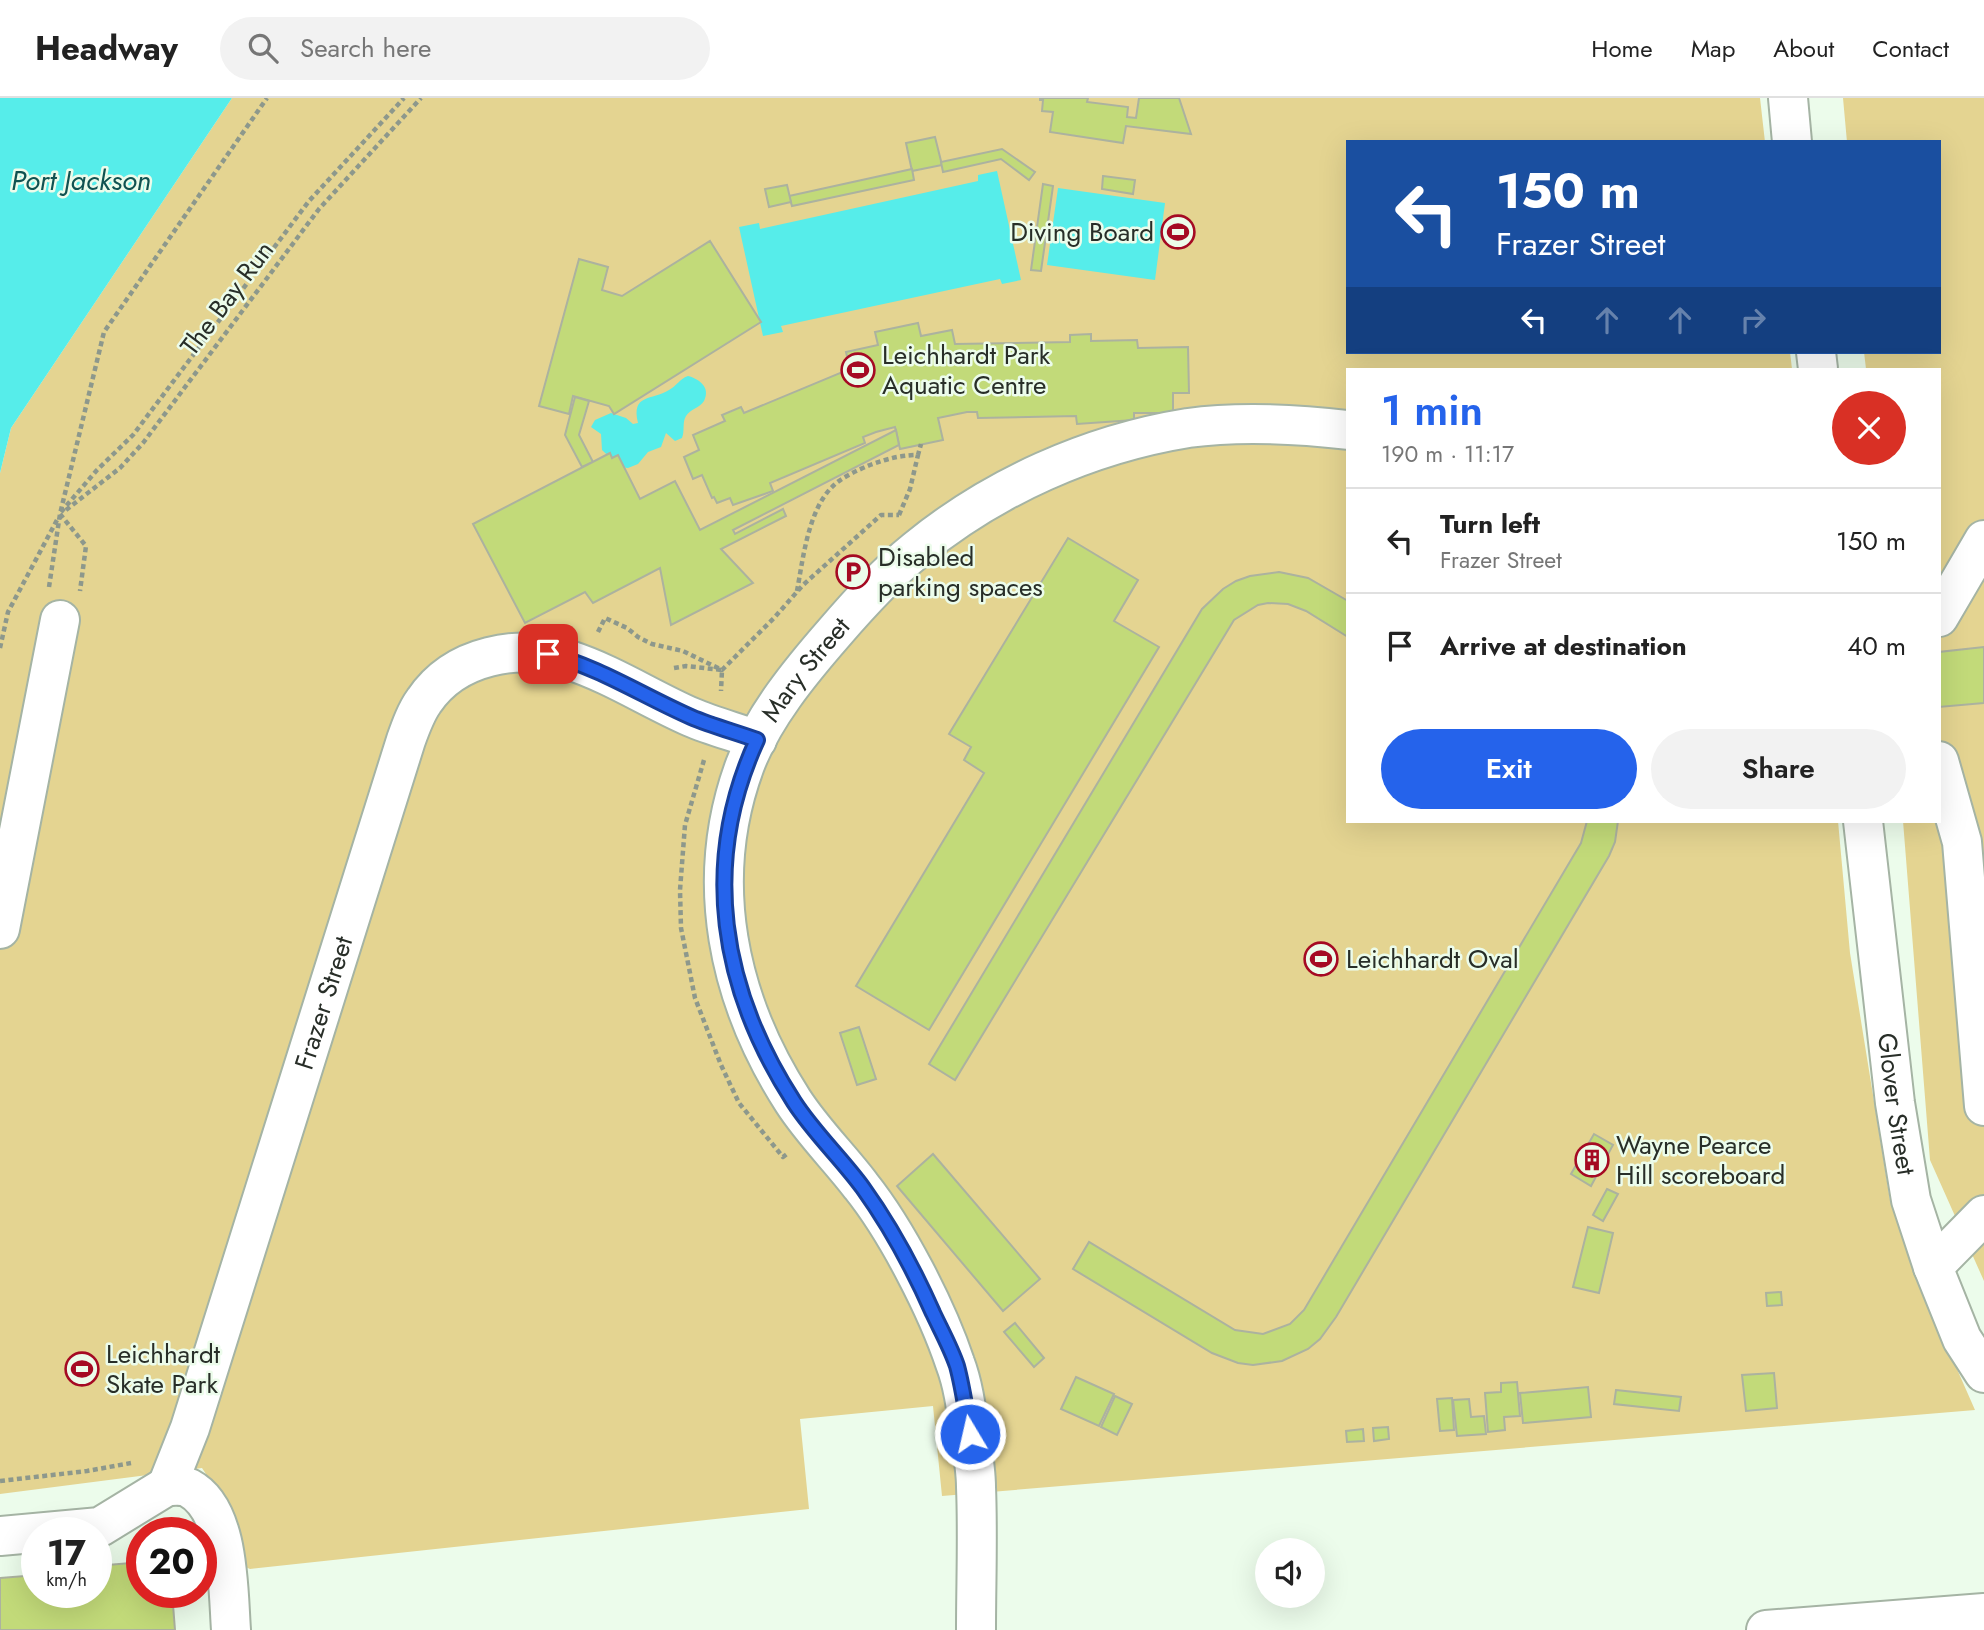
<!DOCTYPE html>
<html lang="en">
<head>
<meta charset="utf-8">
<style>
	body { margin:0; font-family:Jost,sans-serif; background:#f2f2f2; color:#222; height:100vh; display:flex; flex-direction:column; font-size:26px; white-space:nowrap }
	* { box-sizing:border-box; margin:0 }
	p { font-size:23px; color:#767676 }
	.icon { flex:none; width:38px; height:38px; fill:none; stroke:currentColor; stroke-width:2; stroke-linecap:round; stroke-linejoin:round }
	.map { position:relative; flex:1; overflow:hidden }
	.details { position:absolute; left:1346px; top:270px; width:595px; height:455px; display:flex; flex-direction:column; background:#fff; border-radius:0px; box-shadow:0 7px 28px #0002 }
	.details>* { flex:none }
	.hud { position:absolute; left:1346px; top:42px; width:595px; height:214px; border-radius:0px; box-shadow:0 7px 28px #0002; background:#1a4fa0; color:#fff; overflow:hidden }
	.tools { position:absolute; left:1255px; top:1440px; display:grid; gap:14px }
	.tools a { display:grid; place-items:center; width:70px; height:70px; border-radius:50%; background:#fff; box-shadow:0 7px 28px #0002; font-size:35px }
	.speed { position:absolute; left:21px; top:1419px; display:flex; gap:14px; font-size:35px; font-weight:700; text-align:center }
	.speed>* { display:grid; place-content:center; width:91px; height:91px; border-radius:50%; background:#fff; box-shadow:0 7px 28px #0002; line-height:1 }
	.speed small { font-size:18px; font-weight:400 }
	.speed .limit { border:10px solid #d22; background:#fff; color:#111 }
	.pin { position:absolute; display:grid; place-items:center; width:60px; height:60px; color:#fff; margin:-30px; border-radius:14px; box-shadow:0 4px 10px #0006 }
	.me { position:absolute; width:77px; margin:-38px; rotate:351deg; stroke-linejoin:round; filter:drop-shadow(0 0 5px #0008) }
	.turn { display:flex; align-items:center; gap:24px; height:147px; padding:0 35px; font-size:32px }
	.turn .icon { width:91px; height:91px; stroke-width:2.5 }
	.turn b { display:block; font-size:49px; line-height:60px }
	.lanes { display:flex; align-items:center; height:66px; padding:0 35px; background:#0003; justify-content:center; gap:35px; direction:ltr }
	.lanes .off { opacity:.35 }
	.round { display:grid; place-items:center; flex:none; width:74px; height:74px; border-radius:37px; background:#f2f2f2 }
	.overview { display:flex; align-items:center; justify-content:space-between; height:119px; padding:0 35px }
	h1 { font-size:42px; font-weight:600; line-height:52px; color:#2563eb }
	.cta { display:flex; gap:14px; margin-top:auto; padding:14px 35px }
	.cta a { flex:1; height:80px; border-radius:42px; background:#2563eb; color:#fff; font-size:28px; font-weight:600; line-height:80px; text-align:center }
	.cta a+a { background:#f2f2f2; color:#222 }
	ul { padding:0; list-style:none }
	li { display:flex; align-items:center; gap:21px; height:105px; padding:0 35px; border-top:2px solid #e0e0e0 }
	li div { flex:1 }
	li b { display:block; font-size:26px }
	li em { font-style:normal }
	header { display:flex; align-items:center; gap:42px; box-sizing:border-box; height:98px; padding:0 35px; background:#fff; border-bottom:2px solid #e0e0e0 }
	header strong { font-size:33px }
	nav { display:flex; gap:38px; margin-inline-start:auto; font-size:24px }
	.search { width:490px; height:63px; background:#f2f2f2; display:flex; align-items:center; gap:18px; box-sizing:border-box; padding:0 24px; border-radius:38px; color:#767676; font-size:26px }
	.map>svg:first-child { display:block }
	.green { fill:#e4d491 }
	.water { fill:#56edea }
	.building { fill:#c2da79; stroke:#acb29f; stroke-width:2 }
	.lines { fill:none; stroke-linecap:round; stroke-linejoin:round }
	.minor-casing { stroke:#a5b4a4; stroke-width:42 }
	.path { stroke:#8d988c; stroke-width:4.5; stroke-dasharray:5 3.5; stroke-linecap:butt }
	.minor { stroke:#fff; stroke-width:38 }
	.route-casing { stroke:#184099; stroke-width:18 }
	.route { stroke:#2563eb; stroke-width:12 }
	.labels { text-anchor:middle; dominant-baseline:central; stroke-width:5; stroke-linejoin:round; paint-order:stroke }
	.poi-label { font-size:26px; fill:#282e28; stroke:#ecfceb; text-anchor:start }
	.street-label { font-size:26px; fill:#282e28; stroke:#ecfceb }
	.water-label { font-size:28px; font-style:italic; fill:#105251; stroke:#ecfceb }
</style>
</head>
<body>
<header>
<strong>Headway</strong>
<div class="search"><svg class="icon" aria-label="search" viewBox="0 0 24 24"><circle cx="10" cy="10" r="6"/><path d="M15 15l6 6"/></svg>Search here</div>
<nav><a>Home</a><a>Map</a><a>About</a><a>Contact</a></nav>
</header>
<div class="map">
<svg width="1984" height="1532" viewBox="0 0 1984 1532">
	<rect width="100%" height="100%" fill="#ecfceb"/>
	<!-- green -->
	<g class="green">
		<polygon points="232,0 1760,0 1765,44 1348,44 1348,254 1790,254 1792,271 1348,271 1348,723 1838,723 1850,855 1890,1102 1923,1194 1975,1312 942,1398 933,1308 800,1321 809,1411 250,1471 239,1466 214,1388 202,1370 0,1396 0,375 11,330"/>
		<polygon points="1843,0 1984,0 1984,1183 1930,1062 1903,723 1939,723 1939,271 1866,271 1864,254 1939,254 1939,44 1847,44"/>
	</g>
	<!-- water -->
	<g class="water">
		<polygon points="0,0 232,0 11,330 0,375"/>
		<polygon points="997,73 1021,182 1002,186 1000,181 781,228 783,234 763,238 739,129 759,125 760,131 978,83 978,77"/>
		<polygon points="1058,90 1165,105 1155,182 1047,167"/>
		<path d="M688 278C699 281 711 289 704 303 700 310 690 311 686 318 682 324 685 333 682 340L675 343 666 335 661 349 648 354 638 366 628 370 620 369 602 352 601 336 591 329 595 322 611 315 626 320 633 326 638 325C631 295 652 303 669 292 677 288 679 281 688 278Z"/>
	</g>
	<!-- building -->
	<g class="building">
		<polygon points="1040,0 1088,0 1087,4 1128,9 1127,19 1136,20 1139,0 1179,0 1191,36 1126,28 1123,45 1050,34 1053,14 1042,13 1043,2 1040,2"/>
		<polygon points="935,39 942,67 912,73 906,45"/>
		<polygon points="1002,51 1035,74 1029,82 1001,61 943,74 941,64"/>
		<polygon points="912,71 914,82 792,108 789,98"/>
		<polygon points="1103,78 1135,82 1133,96 1102,91"/>
		<polygon points="1043,86 1053,88 1041,173 1031,172"/>
		<polygon points="787,87 791,104 769,109 765,91"/>
		<polygon points="710,143 761,224 614,316 609,308 573,298 569,316 539,308 579,161 608,169 602,192 622,198"/>
		<polygon points="918,225 921,238 952,232 955,246 1070,244 1070,237 1091,236 1091,243 1137,242 1138,250 1188,249 1189,295 1173,295 1173,315 1134,315 1134,322 1077,326 1076,318 978,320 977,314 967,314 938,320 943,342 900,351 895,329 876,334 863,339 865,345 770,385 773,393 733,407 730,400 717,405 714,399 712,400 702,377 693,381 684,359 699,352 693,337 725,323 722,317 741,309 744,315 850,271 846,254 878,247 875,234"/>
		<polygon points="575,299 589,303 579,337 593,364 582,369 565,337"/>
		<polygon points="896,332 899,347 733,432 735,436 783,411 786,418 721,451 753,485 671,527 660,470 593,505 585,494 525,525 473,426 610,355 612,360 618,357 640,401 675,383 700,432"/>
		<polygon points="1068,440 1138,482 1114,523 1159,549 929,932 856,888 984,675 964,662 971,649 949,636"/>
		<polygon points="1279,474 1308,480 1348,503 1348,539 1306,513 1288,506 1268,505 1258,507 1234,522 955,982 929,966 1202,511 1223,491 1236,483 1250,478"/>
		<polygon points="1984,549 1984,605 1939,609 1939,554"/>
		<polygon points="1587,723 1618,723 1615,744 1609,758 1336,1219 1320,1241 1308,1251 1282,1263 1253,1267 1238,1265 1212,1255 1073,1171 1089,1144 1235,1232 1263,1236 1290,1226 1304,1212 1581,745"/>
		<polygon points="859,929 876,981 857,987 840,935"/>
		<polygon points="1594,1036 1613,1047 1591,1088 1571,1076"/>
		<polygon points="933,1056 1040,1181 1003,1213 897,1088"/>
		<polygon points="1607,1091 1618,1096 1603,1123 1593,1117"/>
		<polygon points="1588,1129 1613,1135 1599,1195 1573,1189"/>
		<polygon points="1781,1194 1782,1207 1767,1208 1766,1195"/>
		<polygon points="1015,1225 1044,1260 1034,1269 1004,1234"/>
		<polygon points="1774,1275 1777,1310 1746,1313 1742,1277"/>
		<polygon points="1076,1279 1114,1296 1099,1328 1061,1311"/>
		<polygon points="1517,1284 1520,1318 1504,1319 1505,1332 1488,1334 1485,1295 1501,1294 1501,1285"/>
		<polygon points="1588,1289 1591,1319 1523,1325 1520,1295"/>
		<polygon points="1616,1292 1681,1299 1679,1313 1614,1306"/>
		<polygon points="1115,1298 1132,1306 1117,1337 1101,1329"/>
		<polygon points="1452,1300 1454,1332 1440,1333 1437,1301"/>
		<polygon points="1469,1301 1471,1319 1484,1318 1486,1336 1457,1338 1453,1302"/>
		<polygon points="1388,1329 1389,1341 1374,1343 1373,1330"/>
		<polygon points="1363,1331 1364,1343 1347,1344 1346,1333"/>
		<polygon points="142,1464 142,1494 172,1494 175,1532 0,1532 0,1480 37,1477 37,1494 96,1494 96,1468"/>
	</g>
	<g class="lines">
		<defs>
			<g id="minor">
				<polyline points="1788,0 1792,44"/>
				<polyline points="1816,254 1818,271"/>
				<polyline points="1939,519 1984,442"/>
				<polyline points="1939,663 1962,744 1984,1008"/>
				<path id="s1" d="M1863 723 1895 1005 1911 1102 1933 1169 1962 1241 1984 1275"/>
				<polyline points="0,831 60,522"/>
				<polyline points="1933,1169 1984,1117"/>
				<path id="s2" d="M167 1388 190 1330 406 642C411 628 416 614 424 603 455 557 519 545 569 562 612 576 650 601 691 619 712 628 735 634 757 642"/>
				<path d="M167 1388C174 1388 183 1387 189 1390 230 1412 228 1491 231 1532"/>
				<polyline points="0,1438 100,1429 167,1388"/>
				<path id="s3" d="M976 1532C976 1485 978 1437 976 1389 976 1370 972 1350 969 1331 966 1309 963 1286 955 1265 937 1211 897 1133 861 1088 839 1059 813 1034 793 1003 728 902 702 783 745 667 763 619 800 574 834 535 859 506 885 477 916 452 993 389 1089 346 1188 330 1240 323 1296 326 1348 332"/>
				<polyline points="1766,1532 1984,1515"/>
			</g>
		</defs>
		<!-- minor casing -->
		<use href="#minor" class="minor-casing"/>
		<!-- path -->
		<g class="path">
			<polyline points="66,412 120,370 143,345 319,111 421,0"/>
			<polyline points="61,414 97,372 133,337 309,103 404,0"/>
			<polyline points="60,416 86,448 80,493"/>
			<polyline points="899,417 910,391 918,357"/>
			<polyline points="49,489 60,416 104,234 267,0"/>
			<path d="M797 493C803 461 808 413 832 389 840 380 858 372 870 367 887 361 900 357 918 357L921 346"/>
			<polyline points="598,534 605,520 627,530 638,539 652,546 683,553 722,572 774,520 803,487 881,417 899,417"/>
			<polyline points="0,550 8,514 57,422"/>
			<polyline points="674,570 686,568 722,572 721,593"/>
			<polyline points="704,662 685,727 680,792 681,830 695,900 721,967 739,1005 783,1059 787,1056"/>
			<polyline points="0,1383 87,1373 131,1365"/>
		</g>
		<!-- minor -->
		<use href="#minor" class="minor"/>
	</g>
	<g class="lines">
		<defs>
			<path id="route" d="M548 556C599 569 643 598 691 619 712 628 735 634 757 642 700 766 721 891 794 1004 814 1035 842 1061 863 1090 891 1129 914 1172 933 1215 941 1232 951 1250 957 1268 963 1290 966 1314 970 1336"/>
		</defs>
		<!-- route casing -->
		<use href="#route" class="route-casing"/>
		<!-- route -->
		<use href="#route" class="route"/>
	</g>
	<!-- icons -->
	<defs>
		<symbol id="stadium-ring" viewBox="-11 -11 22 22"><circle r="9.5" fill="#ecfceb" stroke="#a50a23" stroke-width="1.5"/><path d="M0-5a6.5 5 0 1 0 0 10a6.5 5 0 1 0 0-10ZM-3.5-1.8h7v3.6h-7Z" fill="#a50a23"/></symbol>
		<symbol id="parking-ring" viewBox="-11 -11 22 22"><circle r="9.5" fill="#ecfceb" stroke="#a50a23" stroke-width="1.5"/><path d="M-3.5-5.5H1a3.5 3.5 0 0 1 0 7H-1V5.5H-3.5ZM-1-3.4V-.6H.8a1.4 1.4 0 0 0 0-2.8Z" fill="#a50a23"/></symbol>
		<symbol id="building-ring" viewBox="-11 -11 22 22"><circle r="9.5" fill="#ecfceb" stroke="#a50a23" stroke-width="1.5"/><path d="M-4-6H4V6H1V3H-1V6H-4ZM-2.5-4.3h1.7v1.8h-1.7ZM.8-4.3h1.7v1.8H.8ZM-2.5-1h1.7V.8h-1.7ZM.8-1h1.7V.8H.8Z" fill="#a50a23"/></symbol>
	</defs>
	<g fill-rule="evenodd">
		<use href="#stadium-ring" x="1159" y="115" width="38" height="38"/>
		<use href="#stadium-ring" x="839" y="253" width="38" height="38"/>
		<use href="#parking-ring" x="834" y="455" width="38" height="38"/>
		<use href="#stadium-ring" x="1302" y="842" width="38" height="38"/>
		<use href="#building-ring" x="1573" y="1043" width="38" height="38"/>
		<use href="#stadium-ring" x="63" y="1252" width="38" height="38"/>
	</g>
	<g class="labels">
		<!-- poi labels -->
		<g class="poi-label">
			<text x="1154" y="134" text-anchor="end">Diving Board</text>
			<text x="882" y="257">Leichhardt Park<tspan x="882" dy="30">Aquatic Centre</tspan></text>
			<text x="878" y="459">Disabled<tspan x="878" dy="30">parking spaces</tspan></text>
			<text x="1346" y="861">Leichhardt Oval</text>
			<text x="1616" y="1047">Wayne Pearce<tspan x="1616" dy="30">Hill scoreboard</tspan></text>
			<text x="106" y="1256">Leichhardt<tspan x="106" dy="30">Skate Park</tspan></text>
		</g>
		<!-- street labels -->
		<g class="street-label">
			<text transform="translate(227 200) rotate(-53)">The Bay Run</text>
			<text stroke="none"><textPath href="#s3" startOffset="1045">Mary Street</textPath></text>
			<text stroke="none"><textPath href="#s2" startOffset="508">Frazer Street</textPath></text>
			<text stroke="none"><textPath href="#s1" startOffset="285">Glover Street</textPath></text>
		</g>
		<!-- water labels -->
		<g class="water-label">
			<text x="81" y="82">Port Jackson</text>
		</g>
	</g>
</svg>
<div class="tools">
<a><svg class="icon" aria-label="sound" viewBox="0 0 24 24"><path d="M4 9h4l5-4v14l-5-4H4zM17 9q2 3 0 6"/></svg></a>
</div>
<div class="speed"><div>17<small>km/h</small></div><div class="limit">20</div></div>
<div class="pin" style="left:548px;top:556px;background:#d93025"><svg class="icon" aria-label="arrive" viewBox="0 0 24 24"><path d="M6 21V4h12l-3 4 3 4H6"/></svg></div>
<svg class="me" style="left:970px;top:1336px" viewBox="-20 -20 40 40"><circle r="17" fill="#2563eb" stroke="#fff" stroke-width="3"/><path d="M0-11L8 9 0 5-8 9z" fill="#fff"/></svg>
<div class="hud">
<div class="turn"><svg class="icon" aria-label="left" viewBox="0 0 24 24"><path d="M17 20v-9H6M10 6l-5 5 5 5"/></svg><div><b>150 m</b>Frazer Street</div></div>
<div class="lanes"><svg class="icon" aria-label="left" viewBox="0 0 24 24"><path d="M17 20v-9H6M10 6l-5 5 5 5"/></svg><svg class="icon off" aria-label="ahead" viewBox="0 0 24 24"><path d="M12 20V5M6 11l6-6 6 6"/></svg><svg class="icon off" aria-label="ahead" viewBox="0 0 24 24"><path d="M12 20V5M6 11l6-6 6 6"/></svg><svg class="icon off" aria-label="right" viewBox="0 0 24 24"><path d="M7 20v-9h11M14 6l5 5-5 5"/></svg></div>
</div>
<section class="details">
<div class="overview"><div><h1>1 min</h1><p>190 m · 11:17</p></div><a class="round" style="background:#d93025;color:#fff"><svg class="icon" aria-label="close" viewBox="0 0 24 24"><path d="M6 6l12 12M18 6L6 18"/></svg></a></div>
<ul>
<li><svg class="icon" aria-label="left" viewBox="0 0 24 24"><path d="M17 20v-9H6M10 6l-5 5 5 5"/></svg><div><b>Turn left</b><p>Frazer Street</p></div><em>150 m</em></li>
<li><svg class="icon" aria-label="arrive" viewBox="0 0 24 24"><path d="M6 21V4h12l-3 4 3 4H6"/></svg><div><b>Arrive at destination</b></div><em>40 m</em></li>
</ul>
<div class="cta"><a>Exit</a><a>Share</a></div>
</section>
</div>
</body>
</html>
